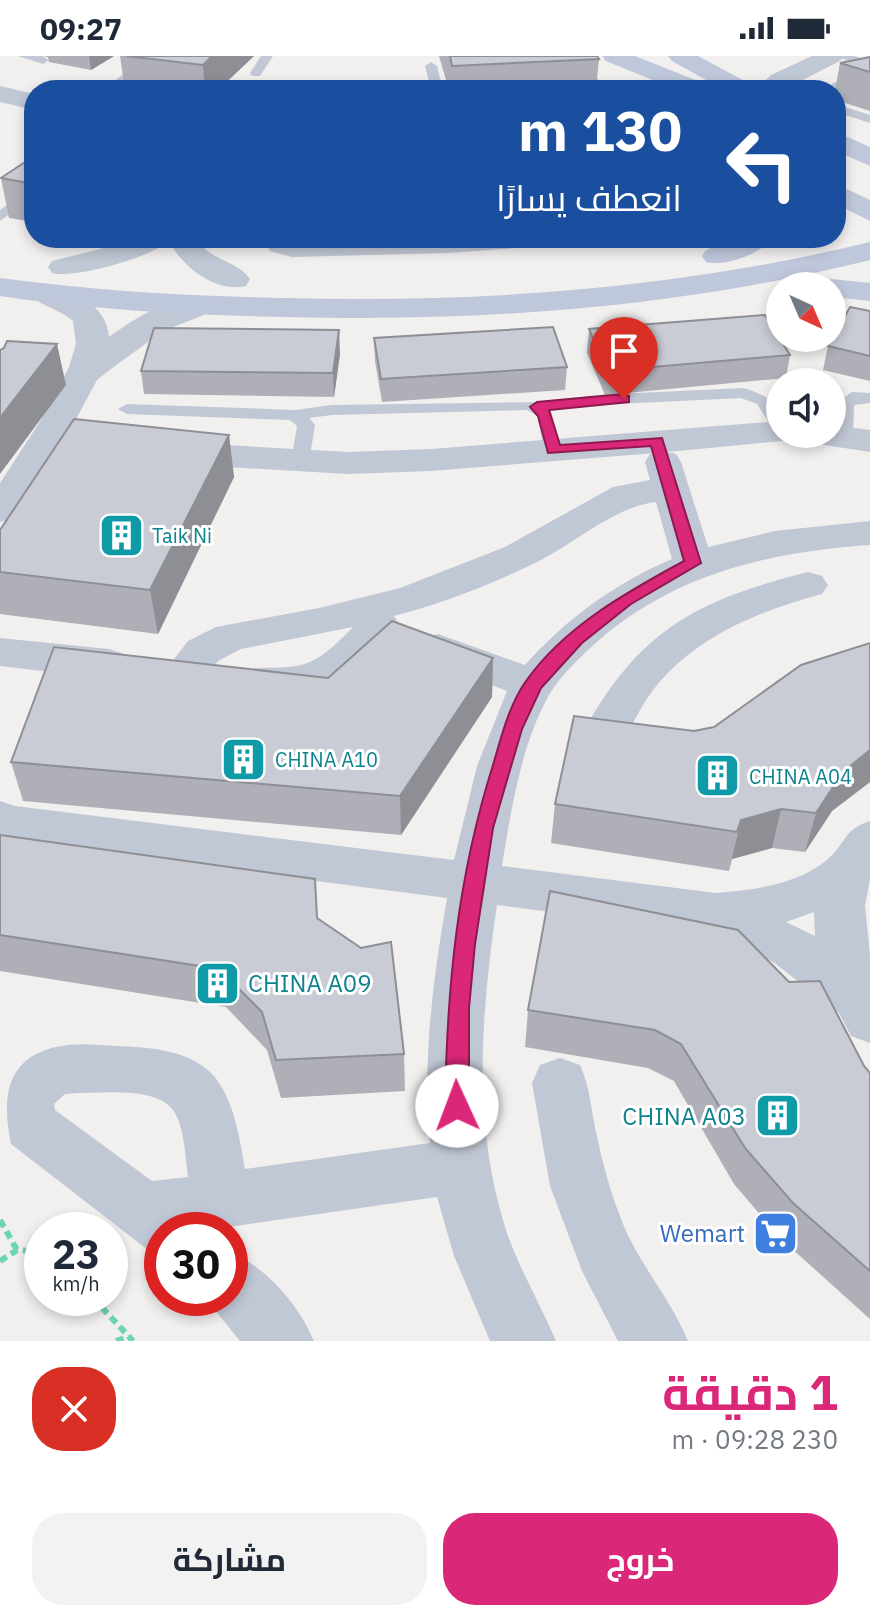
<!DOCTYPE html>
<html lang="ar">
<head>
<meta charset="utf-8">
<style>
	body { margin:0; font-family:"IBM Plex Sans",Cairo,sans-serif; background:#f2f2f3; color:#1f2937; direction:rtl; height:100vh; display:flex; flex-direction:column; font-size:30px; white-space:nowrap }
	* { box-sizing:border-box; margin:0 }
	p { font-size:26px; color:#747a83 }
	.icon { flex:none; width:44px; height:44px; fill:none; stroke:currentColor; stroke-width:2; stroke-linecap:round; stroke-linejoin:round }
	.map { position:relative; height:1285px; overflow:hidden; direction:ltr }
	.panel { display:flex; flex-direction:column; background:#fff; flex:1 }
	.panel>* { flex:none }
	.banner { position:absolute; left:24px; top:24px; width:822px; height:168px; border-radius:32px; box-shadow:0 4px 12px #0003; direction:rtl; background:#1a4fa0; color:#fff; overflow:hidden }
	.needle { width:52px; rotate:136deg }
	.buttons { position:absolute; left:766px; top:216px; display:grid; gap:16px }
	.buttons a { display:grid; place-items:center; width:80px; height:80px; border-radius:50%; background:#fff; box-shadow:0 4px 12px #0003; font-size:40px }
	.speed { position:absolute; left:24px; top:1156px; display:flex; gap:16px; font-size:40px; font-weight:700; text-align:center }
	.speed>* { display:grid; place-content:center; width:104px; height:104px; border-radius:50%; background:#fff; box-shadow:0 4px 12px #0003; line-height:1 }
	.speed small { font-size:20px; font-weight:400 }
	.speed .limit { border:12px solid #d22; background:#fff; color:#111 }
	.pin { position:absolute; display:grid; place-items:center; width:68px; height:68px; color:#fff; margin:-82px -34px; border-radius:50% 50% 50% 0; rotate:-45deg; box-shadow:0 0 8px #0007 }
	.pin .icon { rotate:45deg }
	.me { position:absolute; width:88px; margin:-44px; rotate:358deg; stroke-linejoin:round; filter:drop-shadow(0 0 6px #0008) }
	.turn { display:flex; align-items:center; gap:28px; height:168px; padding:0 32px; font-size:36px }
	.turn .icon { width:104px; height:104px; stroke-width:2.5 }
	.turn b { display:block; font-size:56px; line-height:68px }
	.round { display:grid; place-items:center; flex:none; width:84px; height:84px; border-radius:32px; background:#f2f2f3 }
	.head { display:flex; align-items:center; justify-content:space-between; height:136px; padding:0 32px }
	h1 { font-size:48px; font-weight:700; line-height:60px; color:#db2777 }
	.action { display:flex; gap:16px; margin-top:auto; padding:16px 32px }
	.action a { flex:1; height:92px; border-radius:32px; background:#db2777; color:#fff; font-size:32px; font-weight:700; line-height:92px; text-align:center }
	.action a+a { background:#f2f2f3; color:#1f2937 }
	.status { display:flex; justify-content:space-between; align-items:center; height:56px; padding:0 40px; background:#fff; direction:ltr }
	.status svg { height:22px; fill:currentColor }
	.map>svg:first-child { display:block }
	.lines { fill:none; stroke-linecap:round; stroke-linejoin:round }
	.path { stroke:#6dd5b5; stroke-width:6; stroke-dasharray:8 5; stroke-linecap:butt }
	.lane { fill:#c1c8d5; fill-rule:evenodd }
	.street { fill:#c1c8d5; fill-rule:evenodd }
	.secondary { fill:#bfc7da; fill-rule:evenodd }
	.wall { fill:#aeafb7 }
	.shaded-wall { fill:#8d8f95 }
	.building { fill:#caccd5; stroke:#8d8f95; stroke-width:2 }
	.route { fill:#db2777; stroke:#8e194d; stroke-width:2 }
	.labels { text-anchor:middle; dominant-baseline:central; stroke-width:6; stroke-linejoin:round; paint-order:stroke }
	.culture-label { font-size:20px; fill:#0d838f; stroke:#fff; text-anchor:start }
	.near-culture-label { font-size:24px; fill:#0d838f; stroke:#fff; text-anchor:start }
	.near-shop-label { font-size:24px; fill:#366cbe; stroke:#fff; text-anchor:end }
</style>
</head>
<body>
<div class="status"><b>09:27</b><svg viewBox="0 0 49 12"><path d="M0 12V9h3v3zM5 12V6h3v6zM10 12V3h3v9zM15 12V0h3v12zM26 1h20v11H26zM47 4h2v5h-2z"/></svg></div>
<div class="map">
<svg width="870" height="1285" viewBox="0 0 870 1285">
	<rect width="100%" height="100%" fill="#f2efef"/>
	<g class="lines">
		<!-- path -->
		<g class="path">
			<polyline points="0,1164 17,1194"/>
			<polyline points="0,1205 17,1194 42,1196"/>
			<polyline points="93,1242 133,1285"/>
			<polyline points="116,1285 129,1281"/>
		</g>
		<!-- lane -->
		<g class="lane">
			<polygon points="18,0 41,0 49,4 43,8"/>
			<polygon points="146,0 160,0 117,34 103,34"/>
			<polygon points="261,0 273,0 260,20 252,20 250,17"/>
			<polygon points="534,0 550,0 620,34 604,34"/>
			<polygon points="836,0 854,0 870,5 870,17 836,34 821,34 863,11"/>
			<polygon points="431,6 437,10 443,34 431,34 425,10"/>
			<polygon points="836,48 870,59 870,67 836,56"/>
			<polygon points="34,130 34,141 0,165 0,154"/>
			<polygon points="264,182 278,182 281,189 292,191 603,182 596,186 449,197 292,201 270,195"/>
			<path d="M743 332C769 339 780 348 780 375L774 374 757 348 741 342 596 349 551 355 562 394 553 399 544 394 537 360 527 354 332 359 309 362 315 369 309 406 300 411 291 406 297 370 290 364 127 358 118 353 127 348 295 354 332 349 538 346 596 339Z"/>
			<polygon points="852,336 870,337 870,347 854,349 853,381 844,386 835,381 836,347"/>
		</g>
		<!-- street -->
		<g class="street">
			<polygon points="812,0 844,0 840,5 783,34 755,34 771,19"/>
			<polygon points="0,30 34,38 34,54 0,46"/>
			<path d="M129 182H197C209 205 237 204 250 223L246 230C216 237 182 211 169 185 151 201 76 223 52 217L48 211 52 205 100 193Z"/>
			<path d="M44 227C72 234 107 248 109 281 134 263 177 235 209 243L214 250 209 257 163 275 111 313 97 324 67 380 348 396 431 393 780 365V378H796L793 384 667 396 676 398 681 406 708 491 775 475 870 465V489C770 496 676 517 598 585 581 600 561 619 549 639 521 689 511 754 502 810L716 837C755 834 805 828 834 797 848 781 846 773 870 765V824L865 849 870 900V987L851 980 839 957 773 906 709 876 497 849C481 956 472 1069 506 1174 519 1213 540 1247 556 1285H490L454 1200 437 1141 208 1174H162V1200L148 1194 11 1088C0 1035 9 996 68 989 84 987 101 989 117 990 149 991 191 994 214 1020 234 1044 240 1083 245 1113L430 1087C422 1005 433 923 447 842L9 785 0 782V745L15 750 454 804 477 710 507 635 423 602 417 592 423 582 438 578 525 609C567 562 614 528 672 503L656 446C610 452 573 490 531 509 487 530 440 548 394 560L400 570C367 622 306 653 246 636L239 625 246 614C263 610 279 613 296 610 319 607 338 586 353 571L241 593 218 605 201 626 186 631 171 626 164 616 188 585 216 571 319 552 400 532 505 491 613 431 650 424 645 406 650 398 656 397 431 415 348 418 54 401 13 463 0 466V427L41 364 69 311 76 288 73 265C60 253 38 250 28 236L33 229ZM814 856 815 880 786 866ZM78 1037C105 1037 160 1030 175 1057 185 1075 185 1101 188 1121L152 1125 55 1054 54 1048 65 1038Z"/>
			<polygon points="832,369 870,374 870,396 805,386 800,378 832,378"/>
			<path d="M808 516 822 520 828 529 822 538C760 555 700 578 657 629 642 647 633 668 622 687L606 692 590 687 583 676C640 573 697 544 808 516Z"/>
			<polygon points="0,582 109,593 124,598 130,608 124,618 109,623 0,610"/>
			<path d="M560 1002 580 1009C590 1031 591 1053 596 1076 602 1104 609 1132 620 1160 636 1205 670 1241 688 1285H618L582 1215 550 1130 532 1027 540 1009Z"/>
			<path d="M230 1196C266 1211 299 1249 314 1285H240L205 1242H230Z"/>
		</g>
		<!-- secondary -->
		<g class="secondary">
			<polygon points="602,0 635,0 708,29 712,34 677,34 606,5"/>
			<polygon points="668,0 698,0 752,29 756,34 724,34 672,5"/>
			<polygon points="836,76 870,91 870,110 836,95"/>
			<polygon points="836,128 870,144 870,165 836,148"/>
			<path d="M732 182H772C761 198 725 211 706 206L702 200 706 194Z"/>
			<path d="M870 186V204C677 252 483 266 285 261 189 259 95 254 0 240V222C95 235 189 240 285 242 483 247 677 233 870 186Z"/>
			<polygon points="832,223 870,227 870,245 832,241 832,230 818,230 821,225"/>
		</g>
	</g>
	<!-- wall -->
	<g class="wall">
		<polygon points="41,0 114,0 91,14 49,6 48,1"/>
		<polygon points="120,0 254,0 218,34 125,34"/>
		<polygon points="439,0 597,0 599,3 596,34 449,34"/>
		<polygon points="870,1 870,55 836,44 835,34 840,7"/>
		<polygon points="34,100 34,166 9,162 1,122"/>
		<polygon points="870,255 870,325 823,314 828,290"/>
		<polygon points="589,273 790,299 786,322 605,339 587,297"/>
		<polygon points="374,282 567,311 565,334 382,346 375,305"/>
		<polygon points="340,298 334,341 144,338 141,315"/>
		<polygon points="229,379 234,421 158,578 0,558 0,474"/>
		<polygon points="870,587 870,726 832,755 805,796 772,792 732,803 729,815 551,787 555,748 694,675 714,671"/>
		<polygon points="493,602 492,641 401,779 23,745 11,706 328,622"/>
		<polygon points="0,779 319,863 404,998 405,1035 281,1042 267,994 226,951 0,915"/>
		<polygon points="550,835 864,1010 870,1017 870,1263 780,1182 734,1128 674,1025 648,1012 525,991 528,954"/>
	</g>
	<!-- shaded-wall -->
	<g class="shaded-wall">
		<polygon points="89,0 114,0 91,14"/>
		<polygon points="212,0 254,0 218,34 205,34 203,9"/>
		<polygon points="339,274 340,298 334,341 333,317"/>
		<polygon points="57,288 66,329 0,418 0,362"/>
		<polygon points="229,379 234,421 158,578 150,534"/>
		<polygon points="493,602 492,641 401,779 400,740"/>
		<polygon points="870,694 870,726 832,755 805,796 816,757 843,716"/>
		<polygon points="781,753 772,792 732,803 729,815 741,764"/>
	</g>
	<!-- building -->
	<g class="building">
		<polygon points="126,0 212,0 203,9"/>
		<polygon points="450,0 597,0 599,3 452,10"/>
		<polygon points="870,1 870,16 840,7"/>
		<polygon points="34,100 34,128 1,122"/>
		<polygon points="850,251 870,255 870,300 828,290"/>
		<polygon points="765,259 790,299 607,315 589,273"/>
		<polygon points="553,271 567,311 381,323 374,282"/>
		<polygon points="154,272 339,274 333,317 141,315"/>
		<polygon points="7,285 57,288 0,362 0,294 4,292"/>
		<polygon points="74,363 229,379 150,534 0,516 0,474"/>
		<polygon points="392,565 493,602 400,740 11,706 54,591 328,622"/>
		<polygon points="870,587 870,694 843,716 816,757 781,753 741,764 737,776 555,748 574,660 694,675 714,671 801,609"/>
		<polygon points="0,779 315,823 317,862 361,892 391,886 404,998 276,1004 262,956 219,913 0,879"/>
		<polygon points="550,835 738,874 789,926 820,925 864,1010 870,1017 870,1215 793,1147 745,1092 681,988 655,974 528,954"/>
	</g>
	<!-- route -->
	<path class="route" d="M624 338 629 340V346L549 354 560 389 662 382 701 507 631 548 582 587 541 632 522 673 493 772 475 888 469 952V1050L465 1058 457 1061 449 1058 445 1050C447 931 457 823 493 709 501 682 509 649 526 625 565 570 627 536 684 505L651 390 548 397 538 360 530 351 537 346Z"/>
	<!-- icons -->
	<defs>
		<symbol id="building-square" viewBox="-11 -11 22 22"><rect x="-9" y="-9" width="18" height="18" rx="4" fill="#0f9aa8" stroke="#fff"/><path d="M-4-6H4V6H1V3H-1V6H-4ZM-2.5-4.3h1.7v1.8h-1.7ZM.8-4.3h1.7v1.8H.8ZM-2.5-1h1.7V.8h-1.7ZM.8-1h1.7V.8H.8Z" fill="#fff"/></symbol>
		<symbol id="supermarket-square" viewBox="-11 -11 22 22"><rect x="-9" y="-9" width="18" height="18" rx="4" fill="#3f7fe0" stroke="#fff"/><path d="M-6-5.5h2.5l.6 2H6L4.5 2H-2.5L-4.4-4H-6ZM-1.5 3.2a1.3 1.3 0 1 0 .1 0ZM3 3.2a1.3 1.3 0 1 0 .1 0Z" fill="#fff"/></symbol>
	</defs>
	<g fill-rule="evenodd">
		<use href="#building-square" x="96" y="454" width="51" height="51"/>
		<use href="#building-square" x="218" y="678" width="51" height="51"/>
		<use href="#building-square" x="692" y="694" width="51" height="51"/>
		<use href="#building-square" x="192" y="902" width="51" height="51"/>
		<use href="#building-square" x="752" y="1034" width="51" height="51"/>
		<use href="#supermarket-square" x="750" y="1152" width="51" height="51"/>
	</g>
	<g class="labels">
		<!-- culture labels -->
		<g class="culture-label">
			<text x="152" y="479">Taik Ni</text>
			<text x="275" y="703">CHINA A10</text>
			<text x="749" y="720">CHINA A04</text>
		</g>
		<!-- near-culture labels -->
		<g class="near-culture-label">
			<text x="248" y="927">CHINA A09</text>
			<text x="746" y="1060" text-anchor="end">CHINA A03</text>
		</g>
		<!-- near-shop labels -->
		<g class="near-shop-label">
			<text x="745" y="1177">Wemart</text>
		</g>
	</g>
</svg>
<div class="buttons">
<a><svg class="needle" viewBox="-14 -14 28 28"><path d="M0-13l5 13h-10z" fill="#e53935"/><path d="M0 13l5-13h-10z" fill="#747a83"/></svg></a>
<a><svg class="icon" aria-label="sound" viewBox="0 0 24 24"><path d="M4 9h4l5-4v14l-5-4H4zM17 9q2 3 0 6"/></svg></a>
</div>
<div class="speed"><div>23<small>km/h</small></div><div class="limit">30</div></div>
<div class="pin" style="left:624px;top:343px;background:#d93025"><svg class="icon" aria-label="arrive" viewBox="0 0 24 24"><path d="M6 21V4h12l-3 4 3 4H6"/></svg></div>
<svg class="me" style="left:457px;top:1050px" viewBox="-20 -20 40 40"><circle r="19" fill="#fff"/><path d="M0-13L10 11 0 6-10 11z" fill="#db2777"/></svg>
<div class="banner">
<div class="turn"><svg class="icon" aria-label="left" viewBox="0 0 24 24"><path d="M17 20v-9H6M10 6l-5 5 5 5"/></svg><div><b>130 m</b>انعطف يسارًا</div></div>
</div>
</div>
<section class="panel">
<div class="head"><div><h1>1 دقيقة</h1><p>230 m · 09:28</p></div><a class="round" style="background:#d93025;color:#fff"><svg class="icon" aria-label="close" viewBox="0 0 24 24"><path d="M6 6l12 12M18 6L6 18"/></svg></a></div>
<div class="action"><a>خروج</a><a>مشاركة</a></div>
</section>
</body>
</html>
